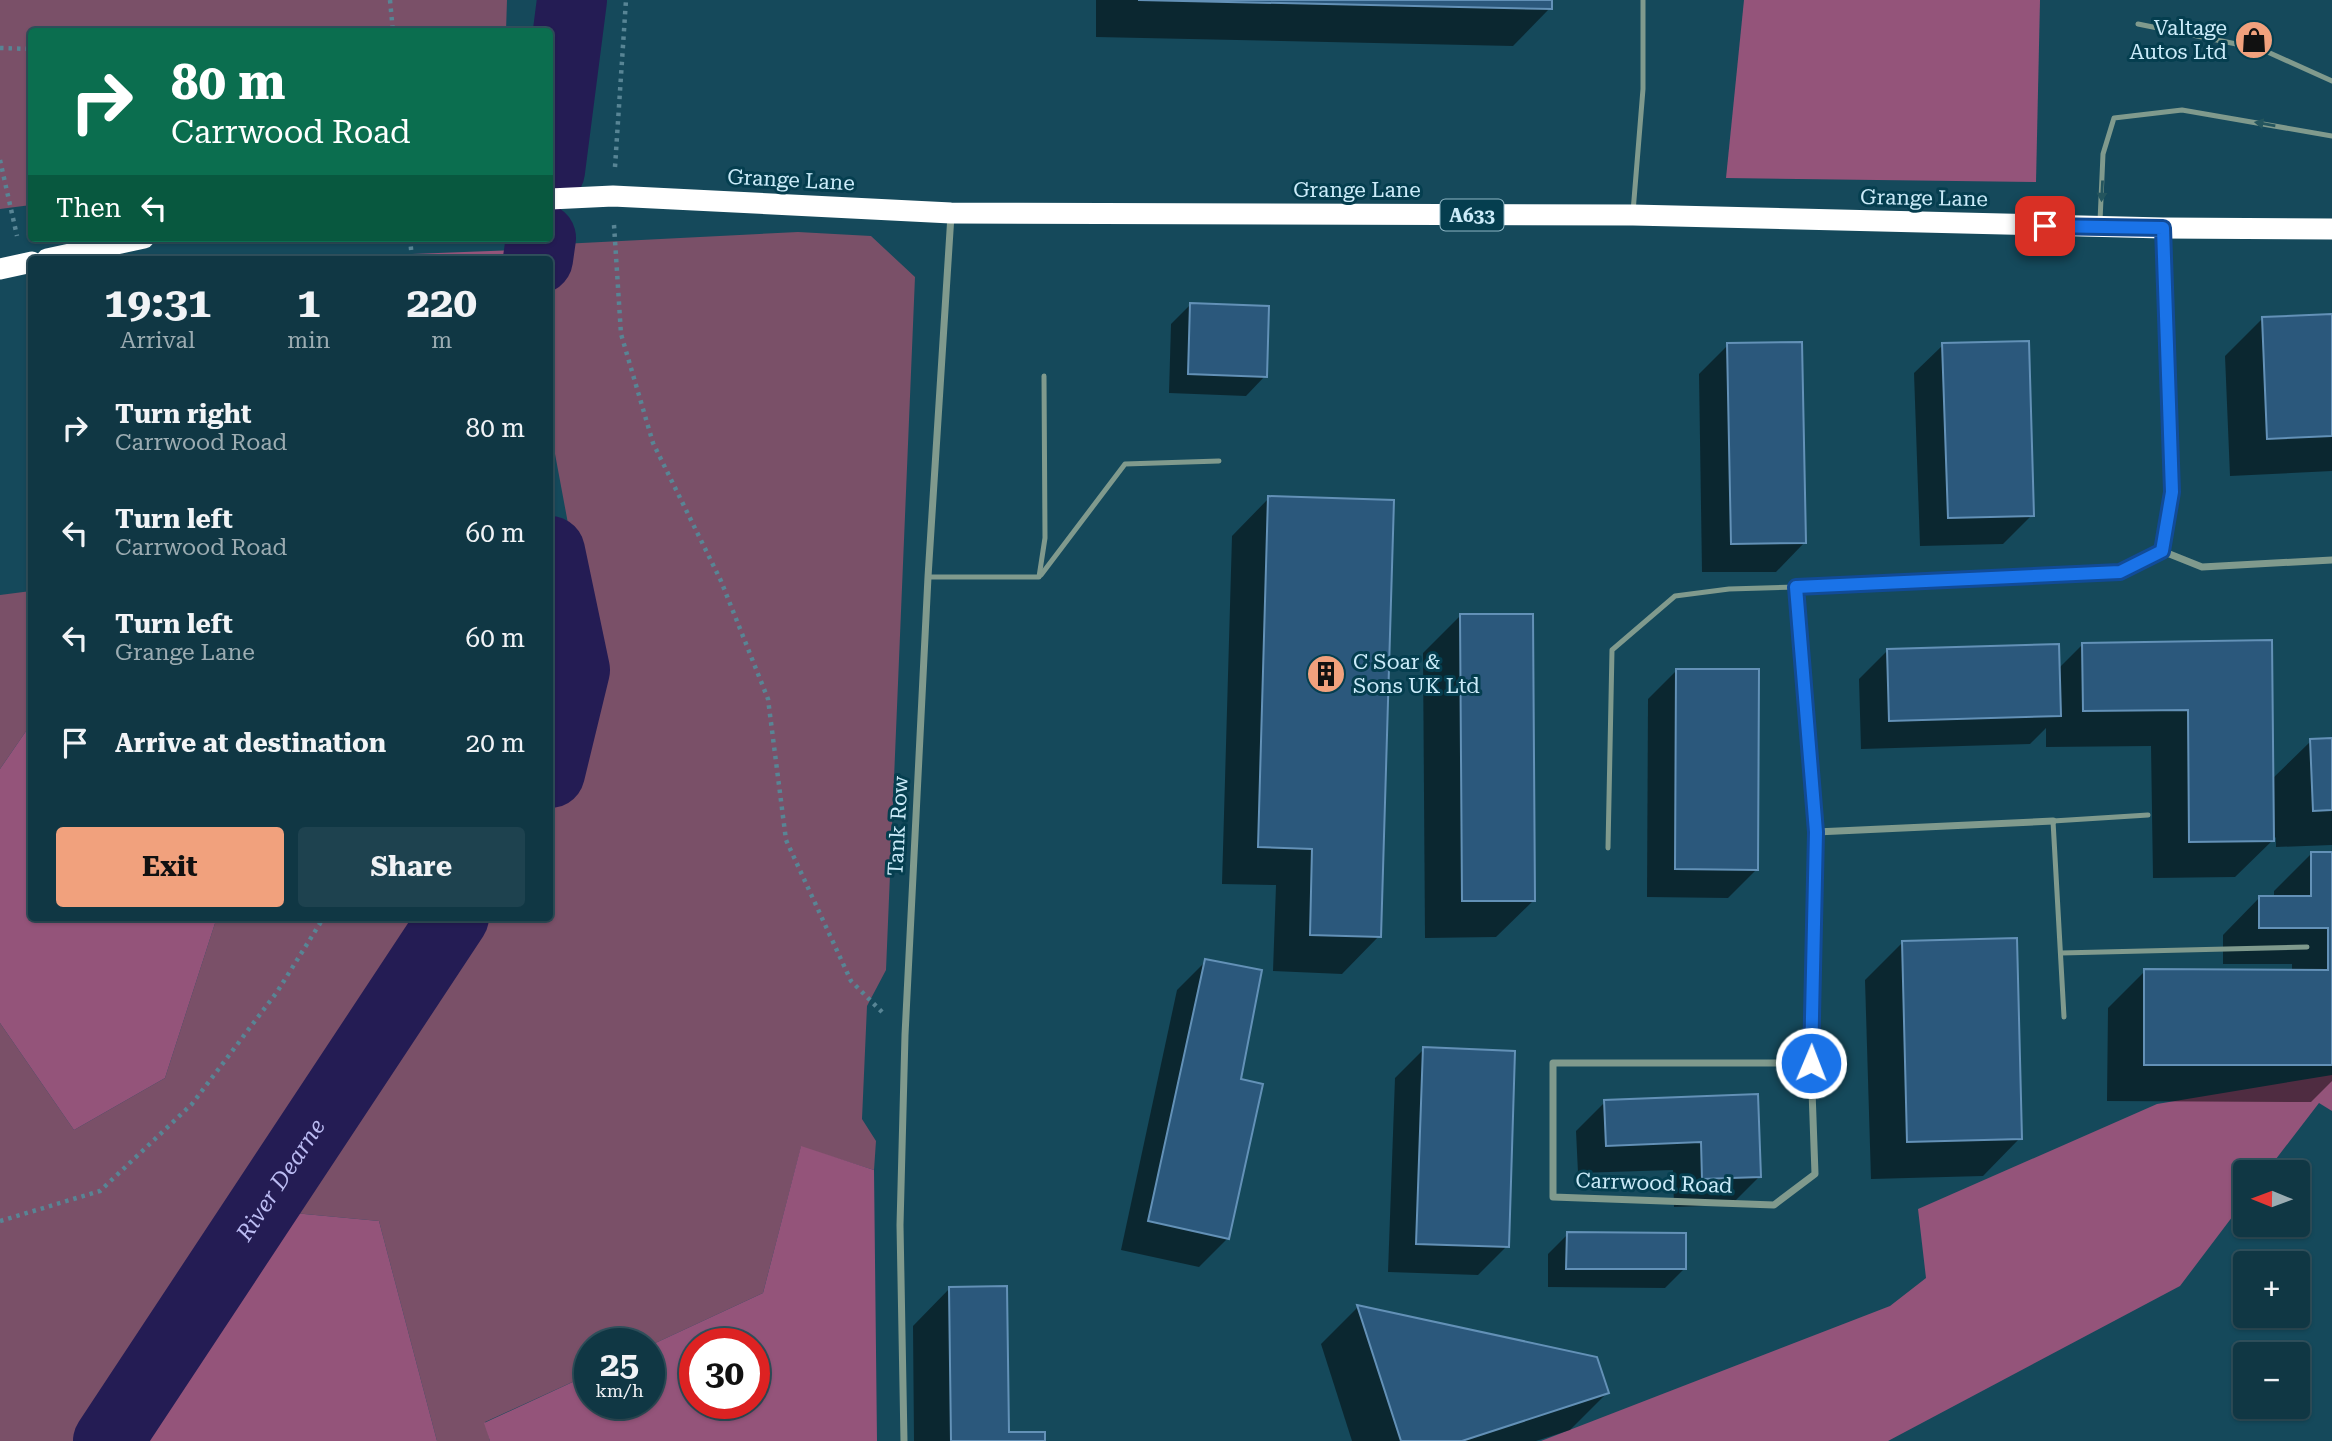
<!DOCTYPE html>
<html lang="en">
<head>
<meta charset="utf-8">
<style>
	body { margin:0; font-family:"Roboto Serif",serif; background:#1e424f; color:#f1f3f6; height:100vh; display:flex; flex-direction:column; font-size:26px; white-space:nowrap }
	* { box-sizing:border-box; margin:0 }
	p { font-size:23px; color:#9cacb2 }
	.icon { flex:none; width:38px; height:38px; fill:none; stroke:currentColor; stroke-width:2; stroke-linecap:round; stroke-linejoin:round }
	.map { position:relative; flex:1; overflow:hidden }
	.panel { position:absolute; left:28px; top:256px; width:525px; height:665px; display:flex; flex-direction:column; background:#103744; border-radius:7px; box-shadow:0 2px 5px #0004,0 0 0 2px #30515d }
	.panel>* { flex:none }
	.top-card { position:absolute; left:28px; top:28px; width:525px; height:214px; border-radius:7px; box-shadow:0 2px 5px #0004,0 0 0 2px #30515d; background:#0b6e4f; color:#fff; overflow:hidden }
	.needle { width:46px; rotate:271deg }
	.fabs { position:absolute; left:2233px; top:1160px; display:grid; gap:14px }
	.fabs a { display:grid; place-items:center; width:77px; height:77px; border-radius:7px; background:#103744; box-shadow:0 2px 5px #0004,0 0 0 2px #30515d; font-size:35px }
	.speed { position:absolute; left:574px; top:1328px; display:flex; gap:14px; font-size:35px; font-weight:700; text-align:center }
	.speed>* { display:grid; place-content:center; width:91px; height:91px; border-radius:50%; background:#103744; box-shadow:0 2px 5px #0004,0 0 0 2px #30515d; line-height:1 }
	.speed small { font-size:18px; font-weight:400 }
	.speed .limit { border:10px solid #d22; background:#fff; color:#111 }
	.pin { position:absolute; display:grid; place-items:center; width:60px; height:60px; color:#fff; margin:-30px; border-radius:14px; box-shadow:0 4px 10px #0006 }
	.me { position:absolute; width:77px; margin:-38px; rotate:1deg; stroke-linejoin:round; filter:drop-shadow(0 0 5px #0008) }
	.turn { display:flex; align-items:center; gap:24px; height:147px; padding:0 28px; font-size:32px }
	.turn .icon { width:91px; height:91px; stroke-width:2.5 }
	.turn b { display:block; font-size:49px; line-height:60px }
	.then { display:flex; align-items:center; height:66px; padding:0 28px; background:#0003; gap:14px; font-size:26px }
	.eta { display:flex; justify-content:space-evenly; align-items:center; height:119px; text-align:center }
	.eta b { font-size:42px; font-weight:700; line-height:49px }
	.button { display:flex; gap:14px; margin-top:auto; padding:14px 28px }
	.button a { flex:1; height:80px; border-radius:7px; background:#f1a17d; color:#111; font-size:28px; font-weight:700; line-height:80px; text-align:center }
	.button a+a { background:#1e424f; color:#f1f3f6 }
	ul { padding:0; list-style:none }
	li { display:flex; align-items:center; gap:21px; height:105px; padding:0 28px }
	li div { flex:1 }
	li b { display:block; font-size:26px }
	li em { font-style:normal }
	.map>svg:first-child { display:block }
	.green { fill:#7a5068 }
	.forest { fill:#94547a; fill-rule:evenodd }
	.shadow { fill:#0007 }
	.lines { fill:none; stroke-linecap:round; stroke-linejoin:round }
	.river { stroke:#241c54; stroke-width:70 }
	.building { fill:#2b587c; stroke:#6391b7; stroke-width:2 }
	.path { stroke:#588595; stroke-width:4.5; stroke-dasharray:3.5 5; stroke-linecap:butt }
	.lane { stroke:#809a8d; stroke-width:5 }
	.street { stroke:#809a8d; stroke-width:7 }
	.highway { stroke:#fff; stroke-width:21 }
	.oneway { fill:#24555e }
	.route-casing { stroke:#114b97; stroke-width:18 }
	.route { stroke:#1a73e8; stroke-width:12 }
	.labels { text-anchor:middle; dominant-baseline:central; stroke-width:6; stroke-linejoin:round; paint-order:stroke }
	.shield { fill:#053e4f; stroke:#90b7c6; stroke-width:2 }
	.shield-label { font-size:19px; font-weight:bold; fill:#cbebf9 }
	.poi-label { font-size:21px; fill:#cbebf9; stroke:#053e4f; text-anchor:end }
	.street-label { font-size:21px; fill:#cbebf9; stroke:#053e4f }
	.water-label { font-size:23px; font-style:italic; fill:#bbbbf2; stroke:#053e4f }
</style>
</head>
<body>
<div class="map">
<svg width="2332" height="1441" viewBox="0 0 2332 1441">
	<rect width="100%" height="100%" fill="#15495b"/>
	<!-- green -->
	<g class="green">
		<polygon points="0,0 507,0 506,31 32,32 31,205 0,209"/>
		<polygon points="798,232 871,236 915,277 886,970 867,1006 862,1119 876,1141 874,1170 801,1147 763,1293 649,1346 590,1344 590,1374 485,1422 490,1441 437,1441 379,1221 283,1212 474,917 550,917 550,800 567,772 594,663 550,427 550,290 562,244"/>
		<polygon points="31,591 31,724 0,769 0,595"/>
		<polygon points="217,917 421,917 319,1067 79,1441 0,1441 0,1023 74,1130 165,1078"/>
	</g>
	<!-- forest -->
	<g class="forest">
		<polygon points="1744,0 2040,0 2036,182 1726,178"/>
		<polygon points="514,250 514,259 282,259"/>
		<polygon points="31,724 32,917 217,917 165,1078 74,1130 0,1023 0,769"/>
		<polygon points="2332,1075 2332,1111 2319,1103 2266,1172 2245,1172 2245,1200 2180,1286 1888,1441 1541,1441 1890,1306 1926,1278 1918,1209 2157,1104"/>
		<path d="M801 1146 874 1170 877 1441H490L484 1423 590 1374V1404H649V1346L763 1293ZM754 1344V1404H695V1344Z"/>
		<polygon points="283,1212 379,1221 437,1441 141,1441 134,1432"/>
	</g>
	<!-- shadow -->
	<g class="shadow">
		<polygon points="1096,0 1550,0 1550,8 1513,46 1096,37"/>
		<polygon points="1190,305 1265,376 1246,396 1169,393 1171,324"/>
		<polygon points="2332,316 2332,471 2230,476 2225,356 2262,319"/>
		<polygon points="1728,345 1804,543 1776,572 1702,572 1699,374"/>
		<polygon points="1943,345 2032,515 2003,544 1920,546 1914,373"/>
		<polygon points="1269,498 1379,936 1342,974 1273,971 1276,885 1222,884 1232,536"/>
		<polygon points="1460,616 1534,900 1496,937 1425,938 1423,653"/>
		<polygon points="2270,642 2272,779 2311,741 2332,740 2332,845 2276,847 2276,837 2235,877 2153,878 2151,746 2046,747 2046,728 2030,744 1861,749 1859,679 1888,650 2057,670 2083,644"/>
		<polygon points="1677,670 1757,869 1728,898 1647,897 1648,699"/>
		<polygon points="2312,853 2332,853 2332,1081 2311,1102 2107,1101 2108,1008 2145,971 2292,971 2292,964 2223,964 2223,935 2260,897 2274,897 2274,891"/>
		<polygon points="1902,943 2020,1138 1983,1176 1871,1179 1865,980"/>
		<polygon points="1206,961 1239,1081 1228,1238 1199,1267 1121,1250 1177,990"/>
		<polygon points="1424,1049 1507,1246 1478,1275 1388,1272 1395,1078"/>
		<polygon points="1757,1096 1760,1176 1731,1205 1674,1207 1673,1170 1578,1173 1576,1131 1605,1102"/>
		<polygon points="1568,1234 1684,1269 1665,1288 1548,1287 1548,1254"/>
		<polygon points="950,1288 1007,1434 1043,1441 914,1441 913,1326"/>
		<polygon points="1358,1307 1607,1393 1570,1430 1536,1441 1352,1441 1321,1344"/>
	</g>
	<g class="lines">
		<!-- river -->
		<g class="river">
			<polyline points="550,171 572,0"/>
			<polyline points="538,259 541,238"/>
			<polyline points="550,551 575,670 550,773"/>
			<path id="s1" d="M108 1441 454 917"/>
		</g>
	</g>
	<!-- building -->
	<g class="building">
		<polygon points="1138,0 1552,0 1552,9"/>
		<polygon points="1190,303 1269,306 1267,377 1188,374"/>
		<polygon points="2332,314 2332,436 2267,439 2262,317"/>
		<polygon points="2029,341 2034,516 1948,518 1942,343"/>
		<polygon points="1802,342 1806,543 1731,544 1727,343"/>
		<polygon points="1268,496 1394,500 1381,937 1310,935 1312,849 1258,847"/>
		<polygon points="1460,614 1533,614 1535,901 1462,901"/>
		<polygon points="2272,640 2274,841 2189,842 2188,710 2083,711 2082,643"/>
		<polygon points="2059,644 2061,716 1889,721 1887,649"/>
		<polygon points="1676,669 1759,669 1758,870 1675,869"/>
		<polygon points="2332,738 2332,810 2313,811 2310,739"/>
		<polygon points="2311,852 2332,852 2332,1065 2144,1065 2144,969 2328,970 2328,928 2259,928 2259,896 2311,896"/>
		<polygon points="2017,938 2022,1139 1907,1142 1902,941"/>
		<polygon points="1205,959 1262,970 1241,1079 1263,1084 1229,1239 1148,1221"/>
		<polygon points="1423,1047 1515,1051 1509,1247 1416,1244"/>
		<polygon points="1758,1094 1761,1177 1702,1179 1701,1142 1606,1146 1604,1100"/>
		<polygon points="1567,1232 1686,1233 1686,1269 1566,1269"/>
		<polygon points="1007,1286 1009,1432 1045,1432 1045,1441 951,1441 949,1287"/>
		<polygon points="1357,1305 1597,1357 1609,1393 1462,1441 1401,1441"/>
	</g>
	<g class="lines">
		<!-- path -->
		<g class="path">
			<polyline points="390,0 393,32"/>
			<polyline points="0,48 32,49"/>
			<polyline points="0,160 17,236"/>
			<polyline points="615,167 626,0"/>
			<polyline points="614,225 621,334 653,443 721,581 768,699 786,840 851,981 882,1012"/>
			<polyline points="410,238 412,259"/>
			<polyline points="0,1221 100,1191 192,1104 277,992 324,917"/>
		</g>
		<!-- lane -->
		<g class="lane">
			<polyline points="2138,24 2261,49 2332,81"/>
			<polyline points="1633,212 1643,89 1643,0"/>
			<polyline points="2100,221 2103,154 2114,118 2182,110 2332,136"/>
			<polyline points="1041,575 1125,464 1219,461"/>
			<polyline points="928,577 1039,577 1045,538 1044,376"/>
			<polyline points="1608,848 1612,650 1675,596 1729,589 1796,587"/>
			<polyline points="2061,953 2307,947"/>
			<polyline points="2064,1017 2053,821 2148,815"/>
		</g>
		<!-- street -->
		<g class="street">
			<polyline points="2162,551 2202,567 2332,560"/>
			<polyline points="1816,832 2053,821"/>
			<polyline points="1811,1063 1553,1063 1553,1197 1774,1205 1815,1174 1811,1063 1816,832 1796,587 2120,572 2162,551 2172,492 2163,229"/>
			<polyline points="904,1441 900,1225 905,1035 928,577 951,215"/>
		</g>
		<!-- highway -->
		<g class="highway">
			<polyline points="550,199 613,196 951,213 1633,215 2163,228 2332,229"/>
			<polyline points="47,259 144,238"/>
			<polyline points="0,269 32,262"/>
		</g>
	</g>
	<!-- one-way arrows -->
	<defs><path id="oneway-solid" d="M-6-.8H1V-3.2L6.5 0L1 3.2V.8H-6Z" transform="scale(1.75)"/></defs>
	<g class="oneway">
		<use href="#oneway-solid" transform="translate(2265 124) rotate(-170)"/>
		<use href="#oneway-solid" transform="translate(2102 191) rotate(93)"/>
	</g>
	<g class="lines">
		<defs>
			<polyline id="route" points="1811,1063 1816,832 1796,587 2120,572 2162,551 2172,492 2163,228 2045,226"/>
		</defs>
		<!-- route casing -->
		<use href="#route" class="route-casing"/>
		<!-- route -->
		<use href="#route" class="route"/>
	</g>
	<!-- icons -->
	<defs>
		<symbol id="shop-disc" viewBox="-11 -11 22 22"><circle r="9.5" fill="#f1a17d" stroke="#053e4f"/><path d="M-5-2.5h2.3a2.7 3.5 0 0 1 5.4 0H5L5.5 6h-11ZM-1.5-2.5h3a1.5 2.3 0 0 0-3 0Z" fill="#111"/></symbol>
		<symbol id="building-disc" viewBox="-11 -11 22 22"><circle r="9.5" fill="#f1a17d" stroke="#053e4f"/><path d="M-4-6H4V6H1V3H-1V6H-4ZM-2.5-4.3h1.7v1.8h-1.7ZM.8-4.3h1.7v1.8H.8ZM-2.5-1h1.7V.8h-1.7ZM.8-1h1.7V.8H.8Z" fill="#111"/></symbol>
	</defs>
	<g fill-rule="evenodd">
		<use href="#shop-disc" x="2232" y="18" width="44" height="44"/>
		<use href="#building-disc" x="1304" y="652" width="44" height="44"/>
	</g>
	<g class="labels">
		<!-- shield labels -->
		<rect class="shield" x="1440.5" y="199.5" width="63" height="31" rx="5"/>
		<g class="shield-label">
			<text x="1472" y="215">A633</text>
		</g>
		<!-- poi labels -->
		<g class="poi-label">
			<text x="2227" y="28">Valtage<tspan x="2227" dy="24">Autos Ltd</tspan></text>
			<text x="1353" y="662" text-anchor="start">C Soar &amp;<tspan x="1353" dy="24">Sons UK Ltd</tspan></text>
		</g>
		<!-- street labels -->
		<g class="street-label">
			<text transform="translate(791 180) rotate(3)">Grange Lane</text>
			<text x="1357" y="190">Grange Lane</text>
			<text transform="translate(1924 198) rotate(1)">Grange Lane</text>
			<text transform="translate(898 826) rotate(-87)">Tank Row</text>
			<text transform="translate(1654 1183) rotate(2)">Carrwood Road</text>
		</g>
		<!-- water labels -->
		<g class="water-label">
			<text stroke="none"><textPath href="#s1" startOffset="313">River Dearne</textPath></text>
		</g>
	</g>
</svg>
<div class="fabs">
<a><svg class="needle" viewBox="-14 -14 28 28"><path d="M0-13l5 13h-10z" fill="#e53935"/><path d="M0 13l5-13h-10z" fill="#9cacb2"/></svg></a>
<a>+</a>
<a>−</a>
</div>
<div class="speed"><div>25<small>km/h</small></div><div class="limit">30</div></div>
<div class="pin" style="left:2045px;top:226px;background:#d93025"><svg class="icon" aria-label="arrive" viewBox="0 0 24 24"><path d="M6 21V4h12l-3 4 3 4H6"/></svg></div>
<svg class="me" style="left:1811px;top:1063px" viewBox="-20 -20 40 40"><circle r="17" fill="#1a73e8" stroke="#fff" stroke-width="3"/><path d="M0-11L8 9 0 5-8 9z" fill="#fff"/></svg>
<div class="top-card">
<div class="turn"><svg class="icon" aria-label="right" viewBox="0 0 24 24"><path d="M7 20v-9h11M14 6l5 5-5 5"/></svg><div><b>80 m</b>Carrwood Road</div></div>
<div class="then">Then<svg class="icon" aria-label="left" viewBox="0 0 24 24"><path d="M17 20v-9H6M10 6l-5 5 5 5"/></svg></div>
</div>
<section class="panel">
<div class="eta">
<div><b>19:31</b><p>Arrival</p></div>
<div><b>1</b><p>min</p></div>
<div><b>220</b><p>m</p></div>
</div>
<ul>
<li><svg class="icon" aria-label="right" viewBox="0 0 24 24"><path d="M7 20v-9h11M14 6l5 5-5 5"/></svg><div><b>Turn right</b><p>Carrwood Road</p></div><em>80 m</em></li>
<li><svg class="icon" aria-label="left" viewBox="0 0 24 24"><path d="M17 20v-9H6M10 6l-5 5 5 5"/></svg><div><b>Turn left</b><p>Carrwood Road</p></div><em>60 m</em></li>
<li><svg class="icon" aria-label="left" viewBox="0 0 24 24"><path d="M17 20v-9H6M10 6l-5 5 5 5"/></svg><div><b>Turn left</b><p>Grange Lane</p></div><em>60 m</em></li>
<li><svg class="icon" aria-label="arrive" viewBox="0 0 24 24"><path d="M6 21V4h12l-3 4 3 4H6"/></svg><div><b>Arrive at destination</b></div><em>20 m</em></li>
</ul>
<div class="button"><a>Exit</a><a>Share</a></div>
</section>
</div>
</body>
</html>
